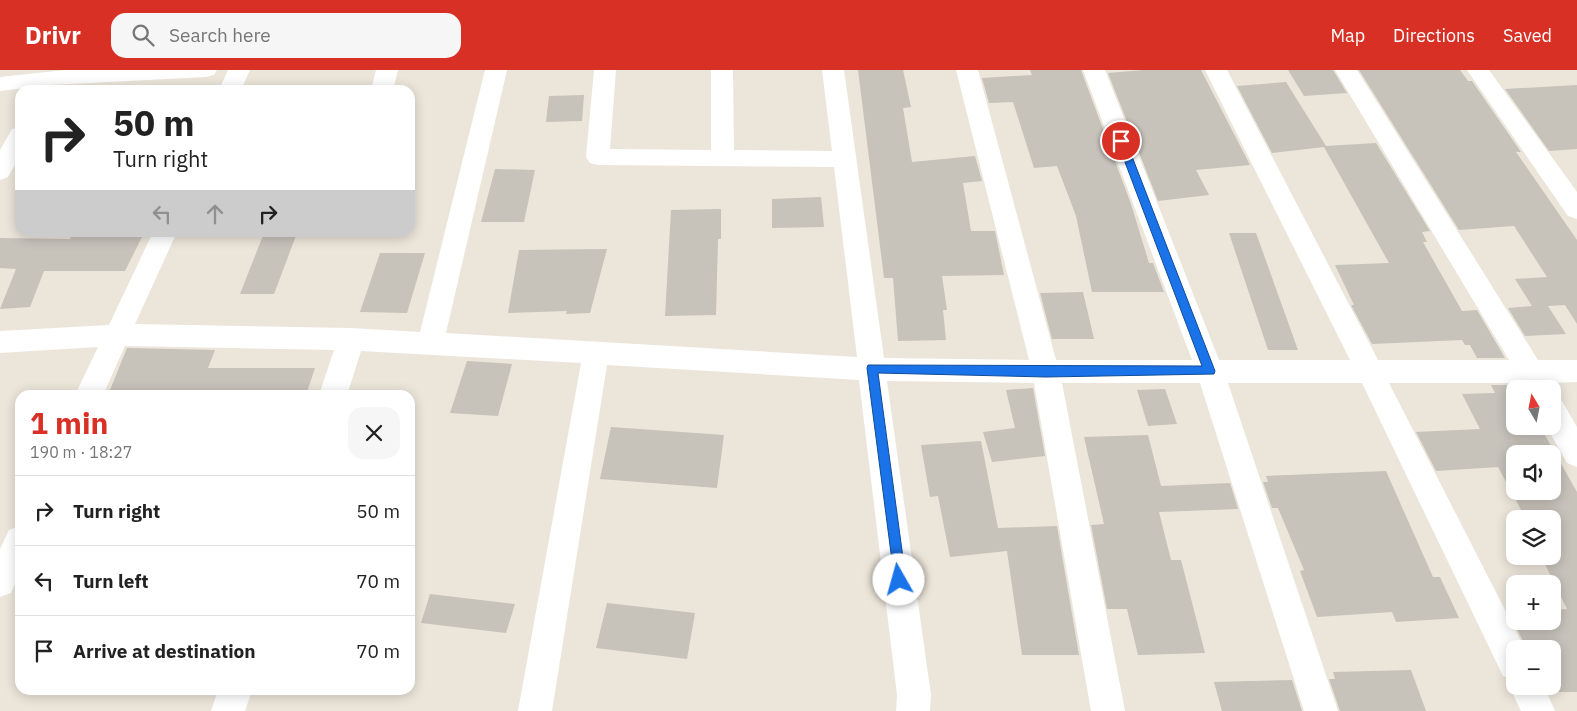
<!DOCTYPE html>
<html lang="en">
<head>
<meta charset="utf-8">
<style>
	body { margin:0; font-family:"IBM Plex Sans",sans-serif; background:#f6f6f6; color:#222; height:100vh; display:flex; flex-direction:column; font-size:19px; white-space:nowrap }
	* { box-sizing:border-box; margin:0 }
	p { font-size:16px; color:#767676 }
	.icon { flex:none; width:28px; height:28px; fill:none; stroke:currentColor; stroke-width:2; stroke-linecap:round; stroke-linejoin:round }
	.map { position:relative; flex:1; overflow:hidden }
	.panel { position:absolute; left:15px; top:320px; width:400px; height:305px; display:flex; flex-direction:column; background:#fff; border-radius:15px; box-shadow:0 2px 12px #0003 }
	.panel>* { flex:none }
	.banner { position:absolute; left:15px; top:15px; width:400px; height:152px; border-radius:15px; box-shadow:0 2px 12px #0003; background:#fff; color:#222; overflow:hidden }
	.needle { width:32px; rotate:350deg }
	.buttons { position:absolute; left:1506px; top:310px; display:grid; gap:10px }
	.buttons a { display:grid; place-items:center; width:55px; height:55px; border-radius:10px; background:#fff; box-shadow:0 2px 12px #0003; font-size:25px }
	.pin { position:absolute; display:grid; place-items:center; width:42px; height:42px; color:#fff; margin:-21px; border:2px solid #fff; border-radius:50%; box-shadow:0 1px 5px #0007 }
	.me { position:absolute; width:55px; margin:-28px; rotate:353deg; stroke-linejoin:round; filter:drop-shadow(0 0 4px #0008) }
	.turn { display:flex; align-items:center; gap:18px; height:105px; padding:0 15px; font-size:22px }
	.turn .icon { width:65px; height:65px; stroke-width:2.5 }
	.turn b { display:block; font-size:35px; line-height:42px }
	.lanes { display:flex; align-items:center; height:48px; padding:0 15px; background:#0003; justify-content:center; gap:25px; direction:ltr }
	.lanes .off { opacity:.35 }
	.round { display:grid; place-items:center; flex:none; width:52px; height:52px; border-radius:15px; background:#f6f6f6 }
	.headline { display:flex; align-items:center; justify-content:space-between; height:85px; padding:0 15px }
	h1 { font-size:30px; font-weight:700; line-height:38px; color:#d93025 }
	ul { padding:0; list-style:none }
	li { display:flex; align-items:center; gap:15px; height:70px; padding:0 15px; border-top:1px solid #e0e0e0 }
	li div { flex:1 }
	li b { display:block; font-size:19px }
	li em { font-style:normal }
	header { display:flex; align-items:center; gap:30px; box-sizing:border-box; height:70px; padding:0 25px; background:#d93025; color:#fff }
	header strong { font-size:24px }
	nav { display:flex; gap:28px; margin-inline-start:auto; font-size:18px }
	.search { width:350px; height:45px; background:#f6f6f6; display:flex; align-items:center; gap:12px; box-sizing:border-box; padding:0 18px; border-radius:15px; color:#767676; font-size:19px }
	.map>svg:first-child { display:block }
	.building { fill:#c7c2ba; fill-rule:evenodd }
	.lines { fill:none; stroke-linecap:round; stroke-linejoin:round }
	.minor { fill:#fff; fill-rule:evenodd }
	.route { fill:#1a73e8; stroke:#114b97 }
</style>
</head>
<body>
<header>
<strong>Drivr</strong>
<div class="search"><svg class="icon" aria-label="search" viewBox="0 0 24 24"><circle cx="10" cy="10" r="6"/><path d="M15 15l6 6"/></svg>Search here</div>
<nav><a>Map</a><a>Directions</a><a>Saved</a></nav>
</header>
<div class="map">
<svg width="1577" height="641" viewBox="0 0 1577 641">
	<rect width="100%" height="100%" fill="#ece5da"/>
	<!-- building -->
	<g class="building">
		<polygon points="858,0 903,0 911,37 903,38 912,92 975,86 982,111 963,113 971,161 995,161 1004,205 942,206 947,240 943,240 946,270 898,271 893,208 884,208"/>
		<polygon points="1030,0 1081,0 1131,134 1149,193 1153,193 1164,222 1092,222 1076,146 1057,96 1034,98 1013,32 989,33 982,8 1032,5"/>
		<polygon points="1143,0 1201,0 1250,95 1196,100 1209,125 1158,131 1108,3"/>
		<polygon points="1288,0 1333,0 1347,23 1304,26"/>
		<polygon points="1359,0 1460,0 1468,11 1472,11 1521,82 1516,82 1577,170 1577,254 1565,235 1548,236 1566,264 1525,266 1508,238 1532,236 1515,209 1547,207 1514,156 1459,160"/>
		<polygon points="1286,12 1326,76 1376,73 1430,161 1422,162 1427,172 1423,172 1462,241 1477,240 1505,288 1477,288 1470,275 1465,275 1462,270 1372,274 1351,235 1354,235 1335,195 1389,193 1324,77 1272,83 1237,16"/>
		<polygon points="1577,15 1577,79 1549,81 1505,19"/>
		<polygon points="584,25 582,51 546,52 549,26"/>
		<polygon points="495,99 535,100 524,152 481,152"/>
		<polygon points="821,127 824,157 772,158 772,129"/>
		<polygon points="721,139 721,169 718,169 716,245 665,246 671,140"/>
		<polygon points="264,163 297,163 274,224 240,224"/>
		<polygon points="1229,163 1256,163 1298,280 1268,280"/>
		<polygon points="72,165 143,165 125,201 44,201 30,237 0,239 16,199 0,198 0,168 70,169"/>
		<polygon points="607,179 590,243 566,244 567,241 508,243 519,180"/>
		<polygon points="380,183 425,183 407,243 360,242"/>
		<polygon points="1083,222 1094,269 1052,269 1040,223"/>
		<polygon points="127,278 215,280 208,298 315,298 306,325 108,325"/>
		<polygon points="467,291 512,294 498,346 450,343"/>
		<path d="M1491 315H1515V361L1542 360 1577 422V622H1549L1546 616H1552V579H1527L1509 543 1515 542V551H1552V540L1567 539 1541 486H1552V449H1526L1498 397 1436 401 1416 362 1480 359 1462 324 1495 323ZM1515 384H1552V421H1515Z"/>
		<polygon points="1033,318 1045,386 992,392 983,362 1015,358 1006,320"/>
		<polygon points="1165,319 1177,354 1148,356 1137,320"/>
		<polygon points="611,357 724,365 717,418 600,409"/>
		<polygon points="1148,365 1161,416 1230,413 1238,439 1159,442 1171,490 1181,490 1205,583 1138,585 1127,539 1107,539 1091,455 1104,454 1084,367"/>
		<polygon points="981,371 998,458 1057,456 1079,585 1022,585 1007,481 950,487 938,426 930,427 921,375"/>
		<polygon points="1386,401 1433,507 1440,507 1459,548 1396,552 1392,542 1317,547 1300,501 1304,500 1278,438 1272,438 1263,412 1268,412 1266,406"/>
		<polygon points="430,524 515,534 506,563 421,553"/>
		<polygon points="607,533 695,543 687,589 596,578"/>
		<polygon points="1411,600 1426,641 1340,641 1329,609 1335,609 1333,602"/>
		<polygon points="1292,610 1302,641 1222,641 1214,612"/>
	</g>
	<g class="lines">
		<!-- minor -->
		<g class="minor">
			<polygon points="65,0 217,0 214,5 206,7 51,15 0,21 0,7"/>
			<polygon points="228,0 250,0 241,20 219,20"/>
			<polygon points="376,0 398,0 393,20 371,20"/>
			<polygon points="485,0 507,0 446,263 857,287 834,97 598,95 590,93 586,87 594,0 616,0 610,79 711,80 711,0 733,0 734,80 832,81 822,0 844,0 884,288 1029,290 956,0 978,0 1056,290 1192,290 1083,0 1105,0 1219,290 1350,290 1205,0 1227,0 1378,290 1509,290 1335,0 1357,0 1538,290 1577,290 1577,312 1550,313 1547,319 1526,319 1523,313 1389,313 1525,579 1515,579 1515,616 1544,616 1555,641 1521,641 1509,616 1512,609 1503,606 1362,313 1228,313 1338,641 1304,641 1200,313 1062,313 1125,641 1091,641 1034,313 887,311 931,625 930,641 896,641 897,625 859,310 607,295 552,641 518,641 581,293 361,281 347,325 319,325 334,280 125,276 103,325 75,325 98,277 0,283 0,261 109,255 153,162 177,162 135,254 351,258 420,262"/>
			<polygon points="1467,0 1489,0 1577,122 1577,149 1568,146"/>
			<polygon points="20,57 20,86 8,107 0,110 0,80 12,59"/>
			<polygon points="1552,328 1562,331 1577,357 1577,397 1567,393 1546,356 1552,356"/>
			<polygon points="20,456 20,503 11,523 0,527 0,479 9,460"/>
			<polygon points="218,620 252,620 245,641 211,641"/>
		</g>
	</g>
	<!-- route -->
	<polygon class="route" points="1121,67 1126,71 1215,301 1214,304 1046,307 878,303 906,510 904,514 899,516 895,514 867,298 868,295 1202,296 1117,71"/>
</svg>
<div class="buttons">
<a><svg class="needle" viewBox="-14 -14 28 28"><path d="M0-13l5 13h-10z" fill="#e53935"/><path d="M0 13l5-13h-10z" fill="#767676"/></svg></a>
<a><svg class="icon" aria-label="sound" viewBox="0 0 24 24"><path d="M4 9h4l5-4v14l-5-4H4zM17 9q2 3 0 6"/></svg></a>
<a><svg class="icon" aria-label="layers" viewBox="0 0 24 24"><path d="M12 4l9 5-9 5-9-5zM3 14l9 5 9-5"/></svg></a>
<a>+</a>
<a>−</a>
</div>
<div class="pin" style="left:1121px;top:71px;background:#d93025"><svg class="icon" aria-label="arrive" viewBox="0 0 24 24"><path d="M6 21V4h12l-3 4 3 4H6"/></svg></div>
<svg class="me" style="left:899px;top:510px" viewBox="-20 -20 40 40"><circle r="19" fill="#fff"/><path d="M0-13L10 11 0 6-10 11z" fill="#1a73e8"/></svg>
<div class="banner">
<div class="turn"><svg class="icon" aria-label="right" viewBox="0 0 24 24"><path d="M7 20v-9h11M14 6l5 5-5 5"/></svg><div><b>50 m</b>Turn right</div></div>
<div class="lanes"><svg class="icon off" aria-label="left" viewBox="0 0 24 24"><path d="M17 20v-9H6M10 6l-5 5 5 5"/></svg><svg class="icon off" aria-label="ahead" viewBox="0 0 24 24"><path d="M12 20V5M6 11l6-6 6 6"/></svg><svg class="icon" aria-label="right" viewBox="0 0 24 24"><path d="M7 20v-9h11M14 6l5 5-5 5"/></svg></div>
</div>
<section class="panel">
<div class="headline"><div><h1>1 min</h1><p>190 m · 18:27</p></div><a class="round"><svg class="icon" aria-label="close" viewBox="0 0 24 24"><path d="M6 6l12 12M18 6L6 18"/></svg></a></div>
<ul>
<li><svg class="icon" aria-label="right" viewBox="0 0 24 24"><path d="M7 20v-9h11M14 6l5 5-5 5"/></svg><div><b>Turn right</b></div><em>50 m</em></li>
<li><svg class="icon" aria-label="left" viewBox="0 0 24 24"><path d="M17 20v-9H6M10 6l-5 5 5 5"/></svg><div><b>Turn left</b></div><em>70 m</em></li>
<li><svg class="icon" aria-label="arrive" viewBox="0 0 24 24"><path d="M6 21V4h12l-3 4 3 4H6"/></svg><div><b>Arrive at destination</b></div><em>70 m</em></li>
</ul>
</section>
</div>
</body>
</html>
